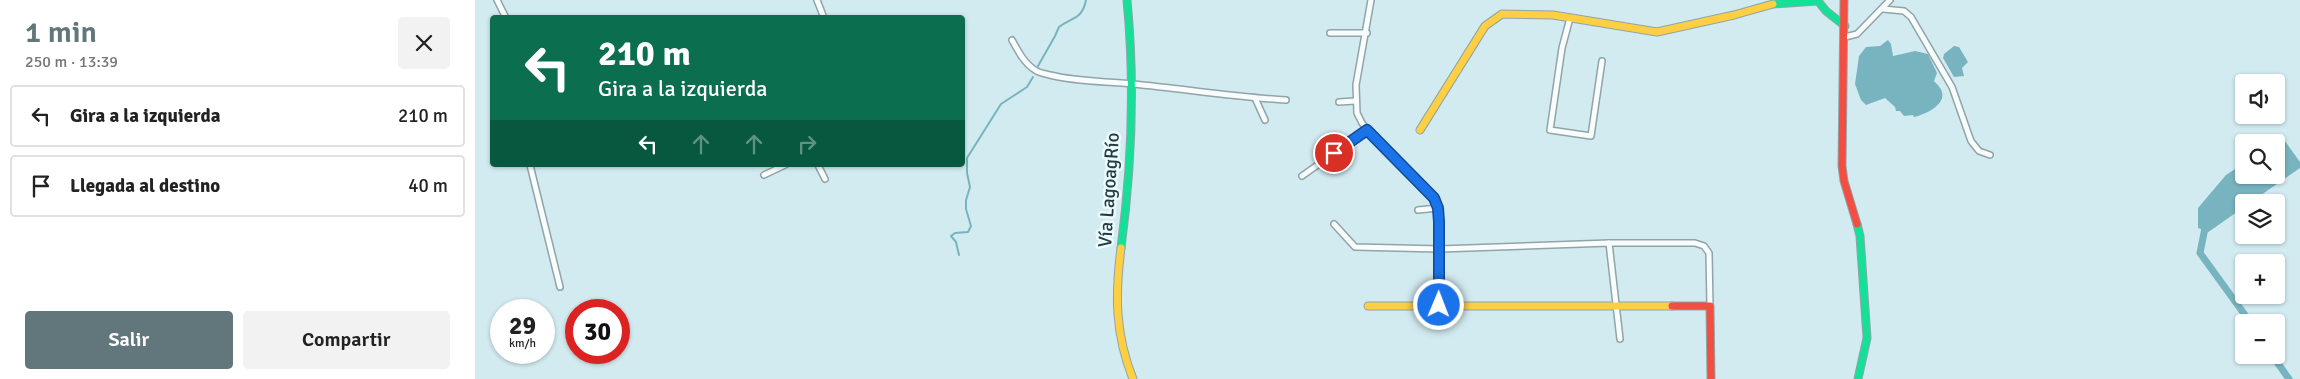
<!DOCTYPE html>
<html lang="es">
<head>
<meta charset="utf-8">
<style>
	body { margin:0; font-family:Signika,sans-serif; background:#f2f2f2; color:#222; height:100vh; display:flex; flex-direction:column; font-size:19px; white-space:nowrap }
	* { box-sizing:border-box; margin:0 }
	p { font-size:16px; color:#767676 }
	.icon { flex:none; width:28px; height:28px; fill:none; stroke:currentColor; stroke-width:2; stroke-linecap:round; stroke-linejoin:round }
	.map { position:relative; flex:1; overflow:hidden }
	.panel { display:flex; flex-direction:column; background:#fff; width:475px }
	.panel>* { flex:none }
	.guide { position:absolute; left:15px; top:15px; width:475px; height:152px; border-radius:5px; box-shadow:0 1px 4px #0004; background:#0b6e4f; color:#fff; overflow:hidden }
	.fabs { position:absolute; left:1760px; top:74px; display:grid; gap:10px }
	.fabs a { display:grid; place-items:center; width:50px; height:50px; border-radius:5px; background:#fff; box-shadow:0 1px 4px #0004; font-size:25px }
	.speed { position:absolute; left:15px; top:299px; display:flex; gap:10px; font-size:25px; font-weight:700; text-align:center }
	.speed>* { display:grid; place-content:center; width:65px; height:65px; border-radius:50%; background:#fff; box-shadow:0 1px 4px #0004; line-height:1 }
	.speed small { font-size:12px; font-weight:400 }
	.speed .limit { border:8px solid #d22; background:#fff; color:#111 }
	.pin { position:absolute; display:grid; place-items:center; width:42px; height:42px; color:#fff; margin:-21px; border:2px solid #fff; border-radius:50%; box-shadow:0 1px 5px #0007 }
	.me { position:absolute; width:55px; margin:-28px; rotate:1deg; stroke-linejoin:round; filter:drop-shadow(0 0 4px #0008) }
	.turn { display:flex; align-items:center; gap:18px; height:105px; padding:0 25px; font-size:22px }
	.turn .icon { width:65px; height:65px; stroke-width:2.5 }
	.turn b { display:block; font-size:35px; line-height:42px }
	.lanes { display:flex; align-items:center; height:48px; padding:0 25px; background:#0003; justify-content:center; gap:25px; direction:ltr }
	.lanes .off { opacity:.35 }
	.round { display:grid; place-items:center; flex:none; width:52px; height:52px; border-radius:5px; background:#f2f2f2 }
	.head { display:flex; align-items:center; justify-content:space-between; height:85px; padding:0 25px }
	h1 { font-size:30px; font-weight:600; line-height:38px; color:#62777b }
	.action { display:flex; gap:10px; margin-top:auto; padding:10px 25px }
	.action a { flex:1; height:58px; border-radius:5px; background:#62777b; color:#fff; font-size:20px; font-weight:600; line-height:58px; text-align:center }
	.action a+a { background:#f2f2f2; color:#222 }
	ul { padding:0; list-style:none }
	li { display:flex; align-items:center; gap:15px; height:62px; margin:0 10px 8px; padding:0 15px; border:2px solid #e0e0e0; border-radius:5px }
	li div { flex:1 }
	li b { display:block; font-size:19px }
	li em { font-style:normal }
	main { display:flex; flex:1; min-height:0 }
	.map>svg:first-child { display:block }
	.water { fill:#78b4c0 }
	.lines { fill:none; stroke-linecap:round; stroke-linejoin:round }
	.stream { stroke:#78b4c0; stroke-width:2 }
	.canal { stroke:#78b4c0; stroke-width:7 }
	.street-casing { stroke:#91a4a8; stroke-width:8 }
	.fast-casing { stroke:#91a4a8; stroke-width:9 }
	.slow-casing { stroke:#91a4a8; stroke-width:9 }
	.jam-casing { stroke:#91a4a8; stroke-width:9 }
	.street { stroke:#f8fcfd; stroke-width:5 }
	.fast { stroke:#16e098; stroke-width:7 }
	.slow { stroke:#ffcf43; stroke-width:7 }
	.jam { stroke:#f24e42; stroke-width:7 }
	.route-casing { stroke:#114b97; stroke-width:12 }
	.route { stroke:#1a73e8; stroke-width:9 }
	.labels { text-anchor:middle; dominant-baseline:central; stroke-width:5; stroke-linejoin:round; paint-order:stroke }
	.street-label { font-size:19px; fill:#26393c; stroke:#e9fbfe }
</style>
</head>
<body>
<main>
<section class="panel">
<div class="head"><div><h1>1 min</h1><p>250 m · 13:39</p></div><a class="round"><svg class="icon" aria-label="close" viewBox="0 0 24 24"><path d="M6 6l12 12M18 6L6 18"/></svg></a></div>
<ul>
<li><svg class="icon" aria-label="left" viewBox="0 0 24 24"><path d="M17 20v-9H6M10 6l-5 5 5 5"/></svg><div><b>Gira a la izquierda</b></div><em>210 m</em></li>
<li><svg class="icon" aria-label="arrive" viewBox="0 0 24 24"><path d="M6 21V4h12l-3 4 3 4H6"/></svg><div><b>Llegada al destino</b></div><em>40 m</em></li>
</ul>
<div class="action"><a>Salir</a><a>Compartir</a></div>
</section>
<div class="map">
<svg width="1825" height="379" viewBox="0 0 1825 379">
	<rect width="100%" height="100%" fill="#d2ebf0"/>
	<!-- water -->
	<g class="water">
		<path d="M1413 40 1416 44 1418 56 1440 51 1453 54 1462 73 1459 81C1462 84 1466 88 1467 92 1471 105 1449 115 1439 117L1438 115 1429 116 1425 111H1421L1420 107 1410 98 1391 105 1386 100 1380 84 1384 56 1391 47 1405 46Z"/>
		<polygon points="1479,46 1484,47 1493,62 1487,68 1489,76 1479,77 1468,58 1469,54"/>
		<polygon points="1807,137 1825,162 1825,168 1776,202 1769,202 1769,207 1732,233 1727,233 1726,229 1723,228 1723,208 1751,175 1769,163 1769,175 1801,175 1801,142 1799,142"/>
	</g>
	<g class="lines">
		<!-- stream -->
		<g class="stream">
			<path d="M563 66 580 36 584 27C597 17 607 20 611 0"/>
			<polyline points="484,255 481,242 476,236 480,233 493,232 496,226 491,209 491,200 495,187 492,173 492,158 526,104 552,87 558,77"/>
		</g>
		<!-- canal -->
		<g class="canal">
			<polyline points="1730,228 1725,253 1775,322"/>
			<polyline points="1797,355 1814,379"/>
		</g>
		<defs>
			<g id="street">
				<polyline points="22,0 31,18"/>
				<polyline points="342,0 349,18"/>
				<polyline points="896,0 881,85 882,113 887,123 896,135 950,187 963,208 964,305"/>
				<polyline points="1408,9 1429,11 1436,17 1477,87 1496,141 1504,151 1515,155"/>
				<polyline points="1095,18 1087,48 1075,130 1116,136 1127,61"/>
				<polyline points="855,33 892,33"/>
				<polyline points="1370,37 1382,34 1415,0"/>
				<path d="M537 40C543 51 549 63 560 70 564 73 570 74 575 75 603 82 630 81 658 84 710 89 760 97 811 100"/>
				<polyline points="780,98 790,120"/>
				<polyline points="864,102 880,101"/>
				<polyline points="55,165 85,287"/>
				<polyline points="343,165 350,179"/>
				<polyline points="289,175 310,165"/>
				<polyline points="827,176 892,130"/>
				<polyline points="943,210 963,208"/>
				<polyline points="859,224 880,247 965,249 1134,243 1145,339"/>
				<polyline points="1134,243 1220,243 1229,246 1234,253 1235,306"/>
			</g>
			<g id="fast">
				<polyline points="1298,4 1343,1 1351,11 1370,26"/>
				<polyline points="1382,224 1385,236 1392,338 1383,379"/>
				<path d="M646 248C657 165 660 83 652 0"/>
			</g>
			<g id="slow">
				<polyline points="945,130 1010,26 1027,14 1078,15 1182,32 1259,15 1298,4"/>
				<path d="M646 248C640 295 640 334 658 379"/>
				<polyline points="893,306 1197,306"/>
			</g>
			<g id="jam">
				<polyline points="1369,0 1367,166 1369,181 1382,224"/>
				<polyline points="1197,306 1235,306 1236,379"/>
			</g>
		</defs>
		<!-- street casing -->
		<use href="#street" class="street-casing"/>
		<!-- fast casing -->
		<use href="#fast" class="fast-casing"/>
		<!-- slow casing -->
		<use href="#slow" class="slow-casing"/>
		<!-- jam casing -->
		<use href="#jam" class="jam-casing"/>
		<!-- street -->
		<use href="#street" class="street"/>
		<!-- fast -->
		<use href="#fast" class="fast"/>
		<!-- slow -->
		<use href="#slow" class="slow"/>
		<!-- jam -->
		<use href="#jam" class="jam"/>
	</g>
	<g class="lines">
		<defs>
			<polyline id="route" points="859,153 892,130 959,198 963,208 964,222 964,305"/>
		</defs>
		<!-- route casing -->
		<use href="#route" class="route-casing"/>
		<!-- route -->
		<use href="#route" class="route"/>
	</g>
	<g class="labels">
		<!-- street labels -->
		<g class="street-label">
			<text transform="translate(634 190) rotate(-86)">Vía LagoagRío</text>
		</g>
	</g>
</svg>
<div class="fabs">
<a><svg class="icon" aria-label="sound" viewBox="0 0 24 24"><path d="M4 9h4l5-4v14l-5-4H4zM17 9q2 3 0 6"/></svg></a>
<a><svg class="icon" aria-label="search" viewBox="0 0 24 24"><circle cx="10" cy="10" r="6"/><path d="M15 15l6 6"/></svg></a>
<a><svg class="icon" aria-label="layers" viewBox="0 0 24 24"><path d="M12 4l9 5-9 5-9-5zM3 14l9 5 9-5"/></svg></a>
<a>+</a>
<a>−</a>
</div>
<div class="speed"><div>29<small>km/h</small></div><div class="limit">30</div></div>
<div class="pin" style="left:859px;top:153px;background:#d93025"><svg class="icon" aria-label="arrive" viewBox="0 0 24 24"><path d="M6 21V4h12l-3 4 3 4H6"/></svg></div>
<svg class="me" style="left:964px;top:305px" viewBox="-20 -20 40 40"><circle r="17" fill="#1a73e8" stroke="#fff" stroke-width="3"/><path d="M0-11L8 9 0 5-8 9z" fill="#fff"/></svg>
<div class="guide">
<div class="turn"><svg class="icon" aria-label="left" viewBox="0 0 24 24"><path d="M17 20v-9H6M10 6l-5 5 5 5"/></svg><div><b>210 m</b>Gira a la izquierda</div></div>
<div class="lanes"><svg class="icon" aria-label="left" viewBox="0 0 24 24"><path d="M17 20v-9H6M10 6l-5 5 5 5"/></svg><svg class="icon off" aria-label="ahead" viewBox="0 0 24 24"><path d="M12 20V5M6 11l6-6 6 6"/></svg><svg class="icon off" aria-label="ahead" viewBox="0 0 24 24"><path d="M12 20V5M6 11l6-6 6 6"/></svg><svg class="icon off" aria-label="right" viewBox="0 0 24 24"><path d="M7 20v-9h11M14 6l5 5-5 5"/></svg></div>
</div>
</div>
</main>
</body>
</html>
